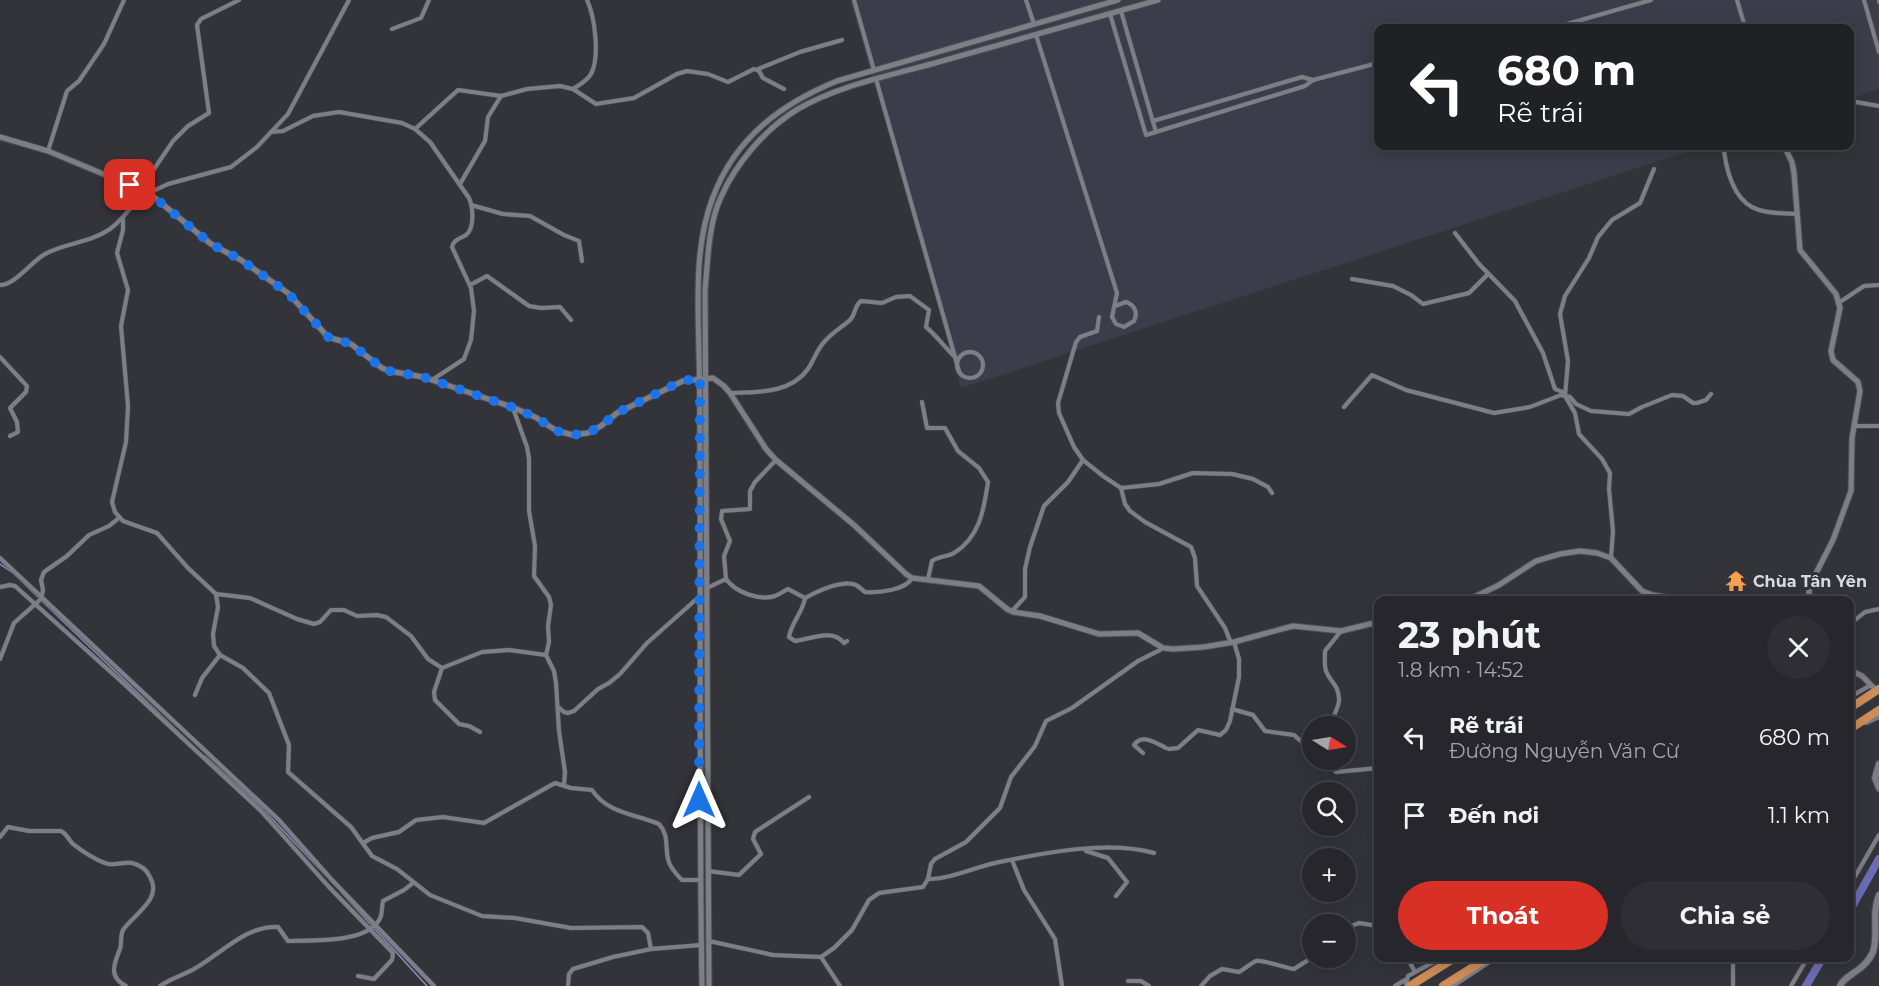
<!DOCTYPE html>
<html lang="vi">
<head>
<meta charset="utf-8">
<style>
	body { margin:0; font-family:Montserrat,sans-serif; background:#2e2e34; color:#f1f3f6; height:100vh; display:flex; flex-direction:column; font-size:22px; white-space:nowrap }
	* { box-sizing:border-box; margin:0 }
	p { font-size:20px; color:#a4a5a9 }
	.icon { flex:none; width:33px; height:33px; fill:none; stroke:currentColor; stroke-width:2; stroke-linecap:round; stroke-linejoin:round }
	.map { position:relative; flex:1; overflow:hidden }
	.sheet { position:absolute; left:1374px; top:596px; width:480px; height:366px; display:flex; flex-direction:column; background:#26262c; border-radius:12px; box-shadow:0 3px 15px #0003,0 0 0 2px #424348 }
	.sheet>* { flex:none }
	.top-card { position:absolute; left:1374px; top:24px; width:480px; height:126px; border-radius:12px; box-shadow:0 3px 15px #0003,0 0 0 2px #424348; background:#202124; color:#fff; overflow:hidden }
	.needle { width:39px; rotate:101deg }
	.buttons { position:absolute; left:1302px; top:716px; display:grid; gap:12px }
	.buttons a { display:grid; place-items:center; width:54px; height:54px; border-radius:50%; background:#26262c; box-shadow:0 3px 15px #0003,0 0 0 2px #424348; font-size:30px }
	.pin { position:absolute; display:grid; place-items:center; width:51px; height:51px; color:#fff; margin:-26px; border-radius:12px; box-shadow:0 3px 9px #0006 }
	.me { position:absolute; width:66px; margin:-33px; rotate:0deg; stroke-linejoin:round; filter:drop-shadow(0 0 4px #0008) }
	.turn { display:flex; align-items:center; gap:21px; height:126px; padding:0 24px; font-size:27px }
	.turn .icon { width:78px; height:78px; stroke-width:2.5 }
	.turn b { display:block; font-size:42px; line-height:51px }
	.round { display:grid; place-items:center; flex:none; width:63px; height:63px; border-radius:32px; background:#2e2e34 }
	.head { display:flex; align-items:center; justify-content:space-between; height:102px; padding:0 24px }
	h1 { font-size:36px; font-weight:700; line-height:45px }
	.primary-button { display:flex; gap:12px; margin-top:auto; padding:12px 24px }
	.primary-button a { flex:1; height:69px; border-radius:36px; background:#d93025; color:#fff; font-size:24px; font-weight:700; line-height:69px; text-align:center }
	.primary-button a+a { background:#2e2e34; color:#f1f3f6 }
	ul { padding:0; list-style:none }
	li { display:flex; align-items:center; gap:18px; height:78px; padding:0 24px }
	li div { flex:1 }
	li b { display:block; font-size:22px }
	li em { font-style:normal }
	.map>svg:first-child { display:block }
	.built { fill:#3c3d4a }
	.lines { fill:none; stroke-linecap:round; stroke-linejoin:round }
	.stream { stroke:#8d8dc2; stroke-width:1.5 }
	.river { stroke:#6c6cb6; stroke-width:8 }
	.minor-casing { stroke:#505156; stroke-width:5 }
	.tertiary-casing { stroke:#505156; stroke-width:7 }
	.secondary-casing { stroke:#505156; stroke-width:8 }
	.motorway-casing { stroke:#505156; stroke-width:9 }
	.minor { stroke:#7e7e87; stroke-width:4 }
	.tertiary { stroke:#7e7e87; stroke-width:5 }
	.secondary { stroke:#7e7e87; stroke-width:6 }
	.motorway { stroke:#ce8c57; stroke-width:8 }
	.route { stroke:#1a73e8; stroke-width:10; stroke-dasharray:0 18 }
	.labels { text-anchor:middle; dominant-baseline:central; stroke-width:6; stroke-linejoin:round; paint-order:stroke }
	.poi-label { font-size:16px; font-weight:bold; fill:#dadbdf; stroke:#33333a; text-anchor:start }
</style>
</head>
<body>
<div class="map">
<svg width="1879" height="986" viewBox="0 0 1879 986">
	<rect width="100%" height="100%" fill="#33333a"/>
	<!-- built -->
	<polygon class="built" points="850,0 1879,0 1879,89 1850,99 1850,28 1378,28 1378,146 1705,146 961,388"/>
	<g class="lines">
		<!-- stream -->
		<g class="stream">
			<polyline points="0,564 13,573 39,598"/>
			<polyline points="42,601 190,743"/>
			<polyline points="205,756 260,806 327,877"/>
			<polyline points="341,892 427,986"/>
		</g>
		<!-- river -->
		<g class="river">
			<polyline points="1850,910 1879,859"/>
			<polyline points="1806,986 1823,957"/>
		</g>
		<defs>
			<g id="minor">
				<polyline points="854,0 874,70"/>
				<polyline points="1026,0 1034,24"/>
				<polyline points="1737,0 1745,27 1738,28"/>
				<polyline points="1864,0 1879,52"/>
				<polyline points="1879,0 1879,2"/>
				<polyline points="1121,11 1156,132"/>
				<polyline points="1110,14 1146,135 1305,86 1313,80 1378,63"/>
				<polyline points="1553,28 1651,0"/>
				<polyline points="392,29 421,18 429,0"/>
				<path d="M1036 35 1117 293 1112 317 1116 324 1124 327 1134 321C1138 313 1135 305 1126 302L1115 306"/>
				<polyline points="758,69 800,52 842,40"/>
				<polyline points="876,79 959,371"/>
				<path d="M573 89C579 85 587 81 591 74 600 57 595 17 587 0"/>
				<polyline points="1850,104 1856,102 1879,106"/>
				<polyline points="1153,121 1302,77 1313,80"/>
				<polyline points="415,129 458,90 501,96 527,89 560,86 573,89 596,104 634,98 677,74 687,71 708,74 728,82 754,69 759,71 763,78 784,89"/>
				<path d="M271 132 283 131 313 116 339 112 402 123 415 129 430 142 469 198C473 207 475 228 466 235 460 239 454 239 452 247L471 288 474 311 471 340 464 359 432 380"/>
				<polyline points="48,151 67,91 79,81 104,44 124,0"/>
				<path d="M1724 151C1727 173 1735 203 1759 210 1772 214 1785 213 1797 214"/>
				<polyline points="460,184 485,141 488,117 501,96"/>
				<polyline points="140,190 173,141 188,126 209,113 197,25 201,19 239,0"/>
				<polyline points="149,193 168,184 231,167 257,147 288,114 349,0"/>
				<polyline points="471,205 503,214 530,216 564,235 579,241 582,261"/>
				<polyline points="123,219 123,230 117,253 128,290 121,326 128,406 126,442 112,502 115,512 123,521 157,533 188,568 216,594 218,607 213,634 214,646 220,655 243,668 269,693 289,745 288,772 351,827 372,856 397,869 430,895 482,916 515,918 571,928 642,927 648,933 651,949"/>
				<polyline points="1455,233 1479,264 1515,301 1543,353 1555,389 1565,393"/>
				<polyline points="1352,279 1393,286 1411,295 1423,304 1469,293 1488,274"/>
				<path d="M0 285C14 286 32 261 45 254 65 243 90 243 110 229 124 219 132 204 145 193"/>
				<polyline points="470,285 487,276 529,306 541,308 560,307 571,320"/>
				<polyline points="1840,302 1864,286 1879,285"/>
				<polyline points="1099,317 1097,331 1080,337 1076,342 1058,403 1059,413 1074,447 1083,460 1103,476 1121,488 1125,504 1130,511 1145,522 1191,547 1195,558 1197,586 1225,628 1231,643"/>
				<circle cx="970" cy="365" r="13"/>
				<polyline points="0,357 27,386 26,392 10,408 17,422 18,432 10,436"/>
				<path d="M730 393C757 392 790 394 808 369 814 360 817 349 825 341 832 333 842 327 850 320 856 314 854 306 861 301L882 303 896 297 910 296 929 310 926 327C939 338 944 347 956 358"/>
				<path d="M922 402 927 428H945L958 451 979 468 988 482C984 509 980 537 954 553 947 557 939 556 932 561L928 579"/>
				<polyline points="1344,407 1372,375 1406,390 1494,413 1530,407 1561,395 1570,397 1576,404 1591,411 1629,414 1642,407 1672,395 1683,396 1693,403 1697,403 1706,400 1711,394"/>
				<polyline points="513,408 527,447 529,459 529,511 535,546 534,576 549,597 551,605 548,626 549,642 546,655 554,671 556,683 559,731 565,772 564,785"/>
				<polyline points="1854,426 1879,426"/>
				<polyline points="1121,488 1159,484 1193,473 1232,474 1253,479 1268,487 1272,493"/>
				<polyline points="0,558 279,820 332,880 434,986"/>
				<polyline points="1611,558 1613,531 1609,489 1610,473 1602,459 1579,434 1575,413 1565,396 1568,361 1560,314 1565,296 1589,258 1598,237 1612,220 1640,203 1654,169"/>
				<polyline points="726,579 724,556 730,541 721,519 722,511 750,509 750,491 755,482 776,460"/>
				<polyline points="0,587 10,585 15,586 123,683 261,811 329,887 393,953 392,960 374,979 358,976"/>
				<path d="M707 588 726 579C735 592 759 601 775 596 780 594 784 591 788 589L805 598C818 591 838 581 853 584 858 585 861 589 865 592 879 593 906 590 912 578"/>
				<polyline points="216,594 250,598 297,619 314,624 320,622 331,610 344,610 357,616 377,615 386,617 411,636 428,659 442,668"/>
				<path d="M805 598C803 612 791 623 789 637L795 641C812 639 832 628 844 643L847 641"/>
				<polyline points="1012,611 1025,597 1025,569 1030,547 1044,506 1068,482 1083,460"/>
				<polyline points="1850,624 1865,612 1879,609"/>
				<polyline points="0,659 14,623 41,599 43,590 41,580 44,572 67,556 89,535 109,526 119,518"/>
				<polyline points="195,695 202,678 220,655"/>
				<polyline points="1850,697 1871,685"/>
				<polyline points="558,707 564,712 568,713 574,711 598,689 609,683 620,674 647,643 700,596"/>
				<polyline points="1232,709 1253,715 1265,731 1294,735 1312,751"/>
				<polyline points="1866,723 1879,717"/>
				<path d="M1332 726C1331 716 1340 708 1339 698 1338 684 1330 682 1326 671 1324 665 1325 658 1325 651L1341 631"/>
				<polyline points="480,732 469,726 459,724 435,700 434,692 442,668 482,652 509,650 546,655"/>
				<polyline points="1169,749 1178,748 1198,730 1220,735 1226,730 1230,721 1239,677 1239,659 1234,642"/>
				<path d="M1143 753 1134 745C1142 733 1156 743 1166 748"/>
				<polyline points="1331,759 1332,766 1336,772 1378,768"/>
				<path d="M0 837 8 827 29 831H61C67 834 68 839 73 844 82 851 94 859 105 863 113 867 123 861 132 863 140 865 147 870 150 877 163 899 134 914 123 930 120 936 122 943 120 949 114 964 108 977 126 986"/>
				<path d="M363 843 372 838 399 832 416 820 443 817 484 823 555 783 571 788 592 790C607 813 635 814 659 824 669 835 665 846 668 859 669 866 677 875 682 880H700"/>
				<polyline points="1086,851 1108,858 1127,882 1116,896"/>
				<polyline points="1012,860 1024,890 1055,939 1062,986"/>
				<polyline points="708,871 739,875 761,854 753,839 755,832 809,797"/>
				<path d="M928 879C950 879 973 868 995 863 1042 853 1107 840 1154 853"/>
				<polyline points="1850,885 1879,835"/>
				<polyline points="1346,928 1359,923 1378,926"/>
				<polyline points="709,941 773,955 821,957 834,948 852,930 869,900 879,893 923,887 928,879 931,864 935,859 966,842 1000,808 1011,777 1035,746 1046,721 1072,708 1138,661 1160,650 1161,647"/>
				<polyline points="821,957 840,986"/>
				<polyline points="1407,957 1415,972"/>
				<polyline points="1128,981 1141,981 1149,986"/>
				<polyline points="1406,984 1408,976 1443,957"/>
				<path d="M160 986C170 979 183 975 194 969 221 954 246 925 278 927L288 941C312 940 371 944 381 916 382 911 382 906 383 901L404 890 413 883"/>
				<polyline points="568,986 569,974 573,969 613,957 651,949 701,945"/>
				<path d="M1201 986 1210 976 1222 969 1239 972C1244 969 1250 964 1256 961 1261 959 1285 968 1294 969L1313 957"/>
				<polyline points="1395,986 1405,980"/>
				<polyline points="1453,986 1497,957"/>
				<polyline points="1733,986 1733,957"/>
				<polyline points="1791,986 1808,957"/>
			</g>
			<g id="tertiary">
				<polyline points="0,137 48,151 149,193 211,244 241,260 288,293 328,337 351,344 382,368 389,371 423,377 512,407 535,417 557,431 573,435 588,433 601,426 617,413 683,381 713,378 724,386 730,393 766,449 776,460 854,525 906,574 912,578 979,586 1007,609 1013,612 1040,616 1099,634 1138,633 1163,648 1173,649 1204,647 1234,642 1293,626 1341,631 1378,622"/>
				<polyline points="1784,146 1792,162 1794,173 1800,250 1836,294 1840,308 1831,351 1833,360 1858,382 1860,391 1852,438 1851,491 1833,540 1810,585 1808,600"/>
				<polyline points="1468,600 1499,585 1536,561 1560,554 1580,551 1597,553 1611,558 1642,591 1653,595 1683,600"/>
				<polyline points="1850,670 1862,676 1874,688"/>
				<path d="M702 986C699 810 701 633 700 457 700 423 700 389 699 355 698 303 694 246 713 197 735 138 781 104 837 81L1118 0"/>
				<path d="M709 986 705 290C708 260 708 225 721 197 736 163 766 128 798 109 839 85 889 76 935 63 1009 42 1084 21 1158 0"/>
			</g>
			<g id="secondary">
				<polyline points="1879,764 1875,778 1879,788"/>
				<path d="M1840 986C1845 974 1864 972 1873 952 1879 933 1871 914 1879 895"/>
			</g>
			<g id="motorway">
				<polyline points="1850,708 1879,689"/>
				<polyline points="1850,729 1879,710"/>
				<polyline points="1410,986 1456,957"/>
				<polyline points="1443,986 1489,957"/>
			</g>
		</defs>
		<!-- minor casing -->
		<use href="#minor" class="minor-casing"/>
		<!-- tertiary casing -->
		<use href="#tertiary" class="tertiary-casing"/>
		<!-- secondary casing -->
		<use href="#secondary" class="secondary-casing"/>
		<!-- motorway casing -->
		<use href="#motorway" class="motorway-casing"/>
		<!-- minor -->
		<use href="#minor" class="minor"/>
		<!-- tertiary -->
		<use href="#tertiary" class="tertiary"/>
		<!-- secondary -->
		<use href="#secondary" class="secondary"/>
		<!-- motorway -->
		<use href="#motorway" class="motorway"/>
	</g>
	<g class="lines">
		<!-- route -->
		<polyline class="route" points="130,185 149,193 211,244 241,260 288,293 328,337 351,344 382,368 389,371 423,377 512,407 535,417 557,431 573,435 588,433 601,426 617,413 674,385 683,381 700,378 699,800"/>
	</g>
	<!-- icons -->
	<defs>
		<symbol id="temple-bare" viewBox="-9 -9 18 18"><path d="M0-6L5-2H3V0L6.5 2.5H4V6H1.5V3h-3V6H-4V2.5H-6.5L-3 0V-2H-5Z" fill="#fa9f4f" stroke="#33333a" stroke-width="2.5" paint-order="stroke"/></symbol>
	</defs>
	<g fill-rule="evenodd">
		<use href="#temple-bare" x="1721" y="566" width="30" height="30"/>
	</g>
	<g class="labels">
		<!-- poi labels -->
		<g class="poi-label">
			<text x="1753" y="581">Chùa Tân Yên</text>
		</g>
	</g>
</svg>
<div class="buttons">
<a><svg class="needle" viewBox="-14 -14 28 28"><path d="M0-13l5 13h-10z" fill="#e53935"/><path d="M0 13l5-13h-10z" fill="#a4a5a9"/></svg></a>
<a><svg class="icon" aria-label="search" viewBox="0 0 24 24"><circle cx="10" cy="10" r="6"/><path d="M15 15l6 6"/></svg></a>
<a>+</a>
<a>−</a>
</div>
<div class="pin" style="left:130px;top:185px;background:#d93025"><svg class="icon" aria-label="arrive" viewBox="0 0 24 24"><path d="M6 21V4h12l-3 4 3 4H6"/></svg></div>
<svg class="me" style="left:699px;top:800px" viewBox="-20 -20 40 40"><path d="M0-17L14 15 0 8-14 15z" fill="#1a73e8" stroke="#fff" stroke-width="4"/></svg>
<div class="top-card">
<div class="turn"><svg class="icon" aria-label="left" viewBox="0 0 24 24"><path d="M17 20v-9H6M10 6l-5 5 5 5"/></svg><div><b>680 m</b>Rẽ trái</div></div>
</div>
<section class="sheet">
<div class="head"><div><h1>23 phút</h1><p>1.8 km · 14:52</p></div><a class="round"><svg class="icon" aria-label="close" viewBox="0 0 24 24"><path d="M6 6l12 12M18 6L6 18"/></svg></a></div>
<ul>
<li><svg class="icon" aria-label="left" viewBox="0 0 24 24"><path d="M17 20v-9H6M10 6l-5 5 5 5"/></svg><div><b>Rẽ trái</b><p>Đường Nguyễn Văn Cừ</p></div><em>680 m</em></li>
<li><svg class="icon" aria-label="arrive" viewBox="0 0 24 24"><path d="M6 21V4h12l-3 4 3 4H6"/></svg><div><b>Đến nơi</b></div><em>1.1 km</em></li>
</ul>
<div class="primary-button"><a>Thoát</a><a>Chia sẻ</a></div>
</section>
</div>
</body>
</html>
